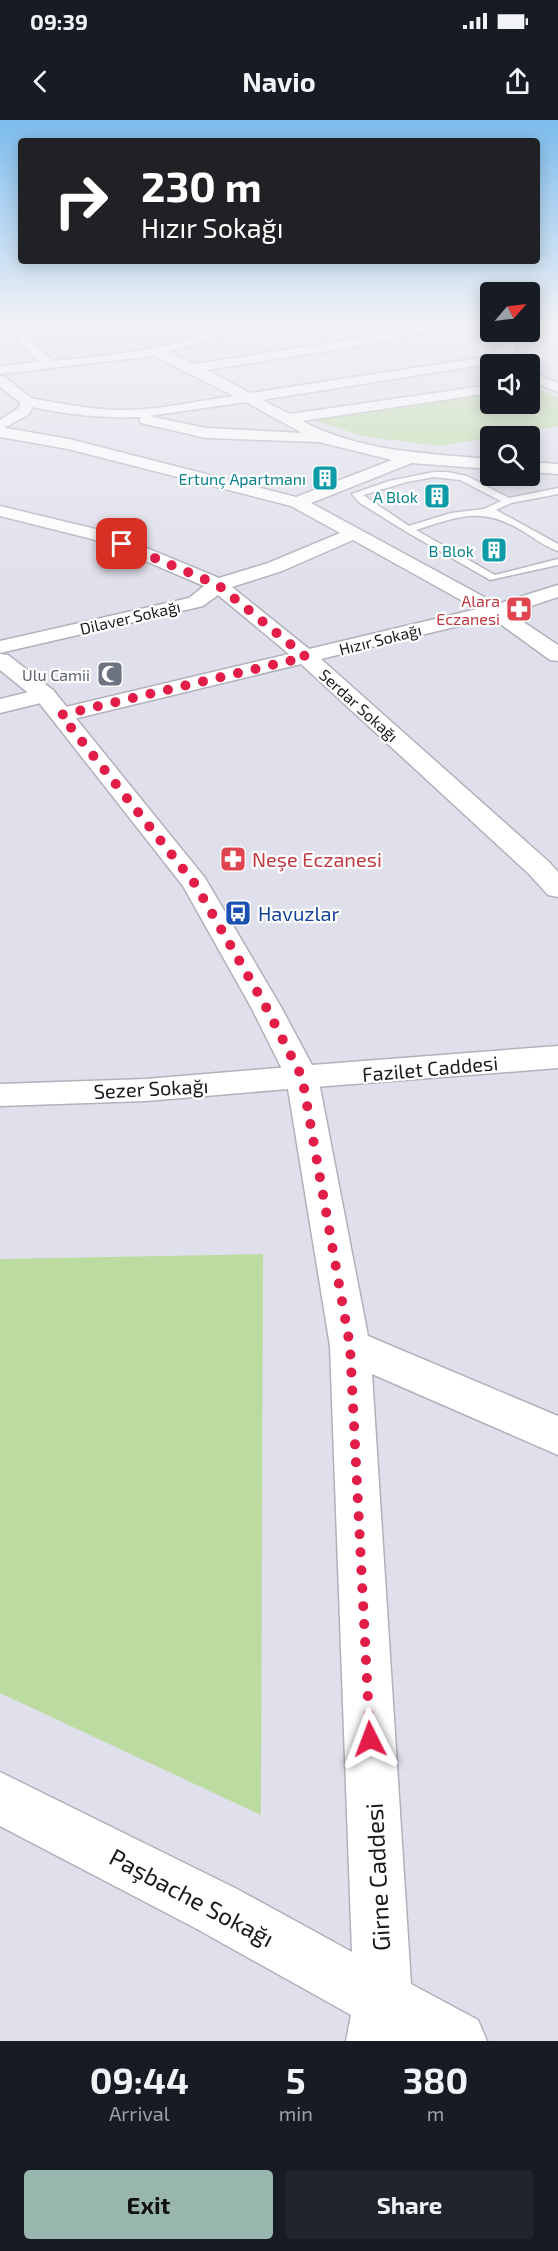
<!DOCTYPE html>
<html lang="en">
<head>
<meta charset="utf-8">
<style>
	body { margin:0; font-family:"Exo 2",sans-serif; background:#20242c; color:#f1f3f6; height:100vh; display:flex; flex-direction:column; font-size:22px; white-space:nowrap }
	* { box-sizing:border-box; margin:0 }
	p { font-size:20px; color:#9ea1a6 }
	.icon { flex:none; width:33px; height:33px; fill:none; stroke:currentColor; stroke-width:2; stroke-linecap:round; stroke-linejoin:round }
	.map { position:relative; height:1921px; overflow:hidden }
	.panel { display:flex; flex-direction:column; background:#171b24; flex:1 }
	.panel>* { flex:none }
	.banner { position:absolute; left:18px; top:18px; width:522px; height:126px; border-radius:6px; box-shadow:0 3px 15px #0003; background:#202124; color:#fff; overflow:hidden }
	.needle { width:39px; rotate:62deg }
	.buttons { position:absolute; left:480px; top:162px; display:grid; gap:12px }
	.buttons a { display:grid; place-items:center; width:60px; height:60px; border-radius:6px; background:#171b24; box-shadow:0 3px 15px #0003; font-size:30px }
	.pin { position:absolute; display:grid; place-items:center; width:51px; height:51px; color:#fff; margin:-26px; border-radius:12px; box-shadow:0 3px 9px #0006 }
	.me { position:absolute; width:66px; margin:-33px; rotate:357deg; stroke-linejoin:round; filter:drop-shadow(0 0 4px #0008) }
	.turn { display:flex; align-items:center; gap:21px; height:126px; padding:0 24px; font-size:27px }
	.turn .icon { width:78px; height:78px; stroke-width:2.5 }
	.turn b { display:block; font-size:42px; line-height:51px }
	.eta { display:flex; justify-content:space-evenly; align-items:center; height:102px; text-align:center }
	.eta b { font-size:36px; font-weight:700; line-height:42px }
	.primary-button { display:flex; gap:12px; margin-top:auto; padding:12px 24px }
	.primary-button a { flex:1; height:69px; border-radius:6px; background:#98b5ae; color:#111; font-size:24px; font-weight:700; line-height:69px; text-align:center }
	.primary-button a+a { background:#20242c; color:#f1f3f6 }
	.status { display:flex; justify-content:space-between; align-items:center; height:42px; padding:0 30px; background:#171b24; direction:ltr }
	.status svg { height:16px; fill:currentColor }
	header { display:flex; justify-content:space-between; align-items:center; height:78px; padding:0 24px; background:#171b24; font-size:27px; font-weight:700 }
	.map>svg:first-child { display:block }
	.built { fill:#d6d5e8 }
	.green { fill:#bbdba0 }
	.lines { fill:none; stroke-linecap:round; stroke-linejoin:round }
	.service-casing { stroke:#b1b0bb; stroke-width:3 }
	.minor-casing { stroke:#b1b0bb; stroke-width:3 }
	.tertiary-casing { stroke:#b1b0bb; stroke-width:3 }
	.service { fill:#fff; fill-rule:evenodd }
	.minor { fill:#fff; fill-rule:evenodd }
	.tertiary { fill:#fff; fill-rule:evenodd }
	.route { stroke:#e11d48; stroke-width:10; stroke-dasharray:0 18 }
	.labels { text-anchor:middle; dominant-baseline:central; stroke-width:4.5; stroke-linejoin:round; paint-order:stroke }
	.far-culture-label { font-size:16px; fill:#0d838f; stroke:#fff; text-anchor:end }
	.far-health-label { font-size:16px; fill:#be3a42; stroke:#fff; text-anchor:end }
	.far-street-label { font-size:16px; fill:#1b1a1f; stroke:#fff }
	.far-worship-label { font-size:16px; fill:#5b616d; stroke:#fff; text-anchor:end }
	.health-label { font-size:20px; fill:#be3a42; stroke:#fff; text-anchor:start }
	.transit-label { font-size:20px; fill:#164399; stroke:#fff; text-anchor:start }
	.street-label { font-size:20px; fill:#1b1a1f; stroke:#fff }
	.near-street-label { font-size:24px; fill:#1b1a1f; stroke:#fff }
</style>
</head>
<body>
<div class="status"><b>09:39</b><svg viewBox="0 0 49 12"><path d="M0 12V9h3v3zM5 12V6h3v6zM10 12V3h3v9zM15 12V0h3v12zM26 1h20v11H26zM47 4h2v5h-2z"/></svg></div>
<header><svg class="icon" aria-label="back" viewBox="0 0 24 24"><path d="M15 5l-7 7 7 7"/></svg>Navio<svg class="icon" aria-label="share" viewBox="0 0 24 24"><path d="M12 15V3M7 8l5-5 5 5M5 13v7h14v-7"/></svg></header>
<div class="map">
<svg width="558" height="1921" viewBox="0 0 558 1921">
	<rect width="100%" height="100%" fill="#e0e0ec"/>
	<!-- built -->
	<polygon class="built" points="20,202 233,202 217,210 167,226 71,239 49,235"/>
	<!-- green -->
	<g class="green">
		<polygon points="530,265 558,277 558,306 439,326 362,316 308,298 490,271 490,284 530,284"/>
		<polygon points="263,1134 261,1695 0,1573 0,1139"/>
	</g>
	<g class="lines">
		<defs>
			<path id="service" d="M434 352H447L467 356 509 378 558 368V374L511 383 496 390 558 424V431C545 427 533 417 521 410 480 386 458 397 416 410L495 455 558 439V445L490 460 405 411 360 383 352 374 389 361ZM434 357 460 360 501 381 484 389 451 393 409 406 363 375 407 362Z"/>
			<g id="minor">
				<path d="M1 202H14L52 241C95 237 139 233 181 222 203 215 224 202 247 202L219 217 168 232 195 244 348 220 441 202H464L458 206 348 228 207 250 250 273 485 237 504 226 509 212H521L515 231 494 243 262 280 290 294 490 265V273L302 301C361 332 425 333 490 339V349L412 343 311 383 497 484 558 465V477L510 493 558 525V541L550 540 492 498 321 539 549 742 558 752V777L548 775 529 754 301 544 61 602 53 600 50 595 53 590 289 534 218 475 203 486 0 533V521L189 478 204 466 96 420 0 396V386L108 412 219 458 268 443 340 413 291 386 68 329 0 317V307L69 319 296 377 392 340 319 322 206 318 141 303 139 300 141 297C102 299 62 294 24 285L22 282 24 279 29 278C58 283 88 289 117 290 156 291 196 281 234 276L154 236 0 254V246L39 242ZM246 282 302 313 206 308 149 296ZM353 420 477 489 309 529 232 467 282 451Z"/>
				<polygon points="530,252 558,263 558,272 530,261"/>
				<polygon points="530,342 558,344 558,354 530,352"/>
				<polygon points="45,568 53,570 56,575 53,580 0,593 0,579"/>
				<polygon points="302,946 314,949 318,957 368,1216 558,1296 558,1335 372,1254 411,1864 478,1900 487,1921 346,1921 351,1895 197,1809 0,1706 0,1652 237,1769 352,1832 330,1226 288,969 146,981 0,986 0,964 146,959"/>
			</g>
			<g id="tertiary">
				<polygon points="530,202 558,202 558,208 530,206"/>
				<polygon points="0,256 5,257 36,282 28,295 0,310 0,300 17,289 21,283 0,267"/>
				<polygon points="0,534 8,535 53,570 205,758 281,887 312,945 558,926 558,948 302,968 290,965 251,887 183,766 37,580 0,550"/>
			</g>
		</defs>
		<!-- service casing -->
		<use href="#service" class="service-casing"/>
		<!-- minor casing -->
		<use href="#minor" class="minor-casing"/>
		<!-- tertiary casing -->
		<use href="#tertiary" class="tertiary-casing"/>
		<!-- service -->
		<use href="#service" class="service"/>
		<!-- minor -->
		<use href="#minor" class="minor"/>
		<!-- tertiary -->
		<use href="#tertiary" class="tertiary"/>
	</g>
	<!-- sky -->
	<linearGradient id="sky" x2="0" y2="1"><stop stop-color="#7cbcec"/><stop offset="0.43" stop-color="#f1f1f6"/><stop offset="1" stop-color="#f1f1f6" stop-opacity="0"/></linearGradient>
	<rect width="558" height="471" fill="url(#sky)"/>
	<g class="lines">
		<!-- route -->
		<polyline class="route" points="122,424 218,465 306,537 61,595 195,764 266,887 302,957 350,1226 370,1619"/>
	</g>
	<!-- icons -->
	<defs>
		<symbol id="building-square" viewBox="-11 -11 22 22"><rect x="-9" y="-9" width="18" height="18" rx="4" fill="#0f9aa8" stroke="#fff"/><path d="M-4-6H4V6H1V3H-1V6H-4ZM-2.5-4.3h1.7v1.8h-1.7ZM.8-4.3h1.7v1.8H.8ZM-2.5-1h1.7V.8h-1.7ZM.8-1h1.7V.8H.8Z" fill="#fff"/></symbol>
		<symbol id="pharmacy-square" viewBox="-11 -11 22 22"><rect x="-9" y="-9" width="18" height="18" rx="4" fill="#e0444e" stroke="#fff"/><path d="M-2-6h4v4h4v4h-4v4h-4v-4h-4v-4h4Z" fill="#fff"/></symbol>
		<symbol id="mosque-square" viewBox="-11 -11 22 22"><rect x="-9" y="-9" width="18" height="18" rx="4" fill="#6b7280" stroke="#fff"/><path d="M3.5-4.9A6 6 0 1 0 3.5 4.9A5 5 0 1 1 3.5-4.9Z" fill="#fff"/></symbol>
		<symbol id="bus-square" viewBox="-11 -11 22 22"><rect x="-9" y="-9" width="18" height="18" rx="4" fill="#1a4fb4" stroke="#fff"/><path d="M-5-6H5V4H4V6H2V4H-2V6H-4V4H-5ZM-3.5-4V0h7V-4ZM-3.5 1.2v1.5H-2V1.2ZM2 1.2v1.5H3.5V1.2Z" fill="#fff"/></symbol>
	</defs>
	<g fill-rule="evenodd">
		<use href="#building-square" x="310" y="343" width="30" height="30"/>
		<use href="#building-square" x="422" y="361" width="30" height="30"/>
		<use href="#building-square" x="479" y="415" width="30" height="30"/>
		<use href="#pharmacy-square" x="504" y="474" width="30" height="30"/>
		<use href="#mosque-square" x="95" y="539" width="30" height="30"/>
		<use href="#pharmacy-square" x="218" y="724" width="30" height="30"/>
		<use href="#bus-square" x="223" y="778" width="30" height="30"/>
	</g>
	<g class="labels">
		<!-- far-culture labels -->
		<g class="far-culture-label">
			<text x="306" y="358">Ertunç Apartmanı</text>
			<text x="418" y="376">A Blok</text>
			<text x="474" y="430">B Blok</text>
		</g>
		<!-- far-health labels -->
		<g class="far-health-label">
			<text x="500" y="480">Alara<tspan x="500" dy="18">Eczanesi</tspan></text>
		</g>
		<!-- far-street labels -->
		<g class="far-street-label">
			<text transform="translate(130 497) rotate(-13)">Dilaver Sokağı</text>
			<text transform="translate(380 519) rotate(-14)">Hızır Sokağı</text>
			<text transform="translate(359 585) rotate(42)">Serdar Sokağı</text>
		</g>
		<!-- far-worship labels -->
		<g class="far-worship-label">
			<text x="90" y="554">Ulu Camii</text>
		</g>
		<!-- health labels -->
		<g class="health-label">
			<text x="252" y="739">Neşe Eczanesi</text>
		</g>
		<!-- transit labels -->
		<g class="transit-label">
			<text x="258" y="793">Havuzlar</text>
		</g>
		<!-- street labels -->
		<g class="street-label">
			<text transform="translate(430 948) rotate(-5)">Fazilet Caddesi</text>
			<text transform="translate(151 968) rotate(-3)">Sezer Sokağı</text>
		</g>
		<!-- near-street labels -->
		<g class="near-street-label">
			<text transform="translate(377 1757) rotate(-93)">Girne Caddesi</text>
			<text transform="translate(192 1777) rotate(28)">Paşbache Sokağı</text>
		</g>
	</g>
</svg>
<div class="buttons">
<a><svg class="needle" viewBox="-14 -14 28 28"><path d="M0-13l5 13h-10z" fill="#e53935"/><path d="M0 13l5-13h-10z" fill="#9ea1a6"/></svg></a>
<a><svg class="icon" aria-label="sound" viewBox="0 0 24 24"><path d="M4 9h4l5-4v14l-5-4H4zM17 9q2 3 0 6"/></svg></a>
<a><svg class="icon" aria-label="search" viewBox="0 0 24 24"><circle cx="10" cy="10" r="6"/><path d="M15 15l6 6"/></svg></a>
</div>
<div class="pin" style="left:122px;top:424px;background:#d93025"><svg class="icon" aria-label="arrive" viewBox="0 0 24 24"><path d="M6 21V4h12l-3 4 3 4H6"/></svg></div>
<svg class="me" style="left:370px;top:1619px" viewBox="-20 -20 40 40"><path d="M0-17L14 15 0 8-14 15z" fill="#e11d48" stroke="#fff" stroke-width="4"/></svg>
<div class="banner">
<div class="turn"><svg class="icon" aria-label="right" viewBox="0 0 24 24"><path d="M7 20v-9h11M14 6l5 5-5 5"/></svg><div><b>230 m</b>Hızır Sokağı</div></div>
</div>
</div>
<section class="panel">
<div class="eta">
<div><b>09:44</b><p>Arrival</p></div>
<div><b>5</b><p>min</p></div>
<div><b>380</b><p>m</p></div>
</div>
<div class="primary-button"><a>Exit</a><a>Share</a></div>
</section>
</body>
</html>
